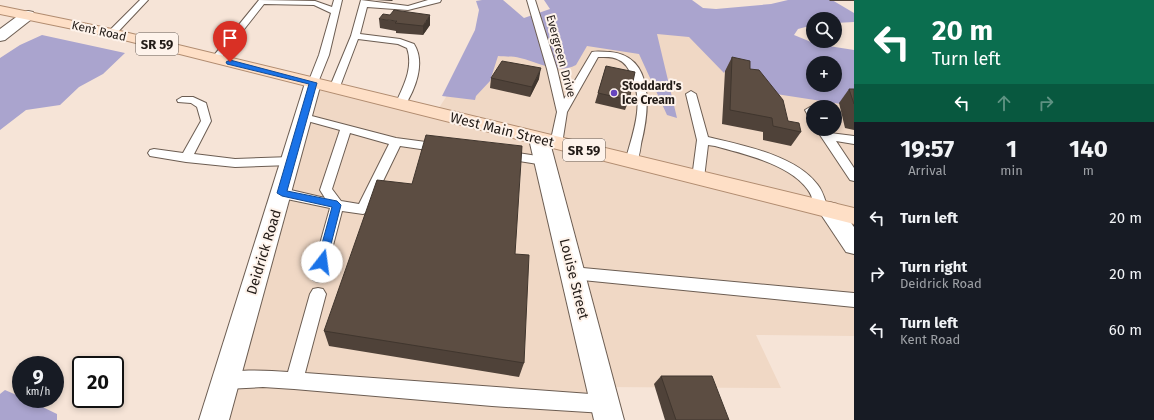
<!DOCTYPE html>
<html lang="en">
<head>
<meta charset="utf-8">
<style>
	body { margin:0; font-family:"Fira Sans",sans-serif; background:#20242c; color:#f1f3f6; height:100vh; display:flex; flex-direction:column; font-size:15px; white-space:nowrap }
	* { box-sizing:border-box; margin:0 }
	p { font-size:13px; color:#9ea1a6 }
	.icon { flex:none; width:22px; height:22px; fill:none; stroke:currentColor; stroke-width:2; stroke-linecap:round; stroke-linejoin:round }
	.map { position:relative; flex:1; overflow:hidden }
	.sheet { display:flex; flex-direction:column; background:#171b24; width:300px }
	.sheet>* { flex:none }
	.banner { background:#0b6e4f; color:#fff; overflow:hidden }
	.buttons { position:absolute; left:806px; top:12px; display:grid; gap:8px }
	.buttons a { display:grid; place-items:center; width:36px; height:36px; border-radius:50%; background:#171b24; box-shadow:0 2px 6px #0003; font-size:20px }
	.speed { position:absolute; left:12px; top:356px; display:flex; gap:8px; font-size:20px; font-weight:700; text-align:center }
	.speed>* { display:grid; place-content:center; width:52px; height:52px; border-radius:50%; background:#171b24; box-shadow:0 2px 6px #0003; line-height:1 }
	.speed small { font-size:10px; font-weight:400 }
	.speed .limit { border:2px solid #111; border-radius:6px; background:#fff; color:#111 }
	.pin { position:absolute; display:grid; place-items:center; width:34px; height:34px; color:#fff; margin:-41px -17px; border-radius:50% 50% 50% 0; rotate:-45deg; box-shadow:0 0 4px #0007 }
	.pin .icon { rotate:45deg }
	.me { position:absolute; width:44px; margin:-22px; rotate:15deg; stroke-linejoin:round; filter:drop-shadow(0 0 3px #0008) }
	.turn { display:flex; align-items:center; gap:14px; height:84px; padding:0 12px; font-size:18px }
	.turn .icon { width:52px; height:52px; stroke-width:2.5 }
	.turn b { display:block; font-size:28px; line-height:34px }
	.lanes { display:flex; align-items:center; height:38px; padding:0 12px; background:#0003; justify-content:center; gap:20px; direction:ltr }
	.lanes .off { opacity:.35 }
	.eta { display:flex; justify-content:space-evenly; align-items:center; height:68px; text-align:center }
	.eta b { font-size:24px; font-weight:700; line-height:28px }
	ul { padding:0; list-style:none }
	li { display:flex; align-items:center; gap:12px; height:56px; padding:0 12px }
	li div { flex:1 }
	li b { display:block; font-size:15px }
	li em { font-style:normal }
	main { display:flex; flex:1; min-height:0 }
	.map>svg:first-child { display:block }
	.built { fill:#f0d8c5; fill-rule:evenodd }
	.forest { fill:#aaa4ce; fill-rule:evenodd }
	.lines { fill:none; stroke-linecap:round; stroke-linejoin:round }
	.service-casing { stroke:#6c5d52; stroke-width:2 }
	.minor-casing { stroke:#6c5d52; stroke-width:2 }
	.primary-casing { stroke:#b18c70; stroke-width:2 }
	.service { fill:#fff; fill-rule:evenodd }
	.minor { fill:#fff; fill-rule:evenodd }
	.primary { fill:#fedfc6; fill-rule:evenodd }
	.wall { fill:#4f4239 }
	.shaded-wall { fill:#40362e }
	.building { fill:#5c4d42; stroke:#40362e }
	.route { fill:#1a73e8; stroke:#114b97 }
	.poi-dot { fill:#6745be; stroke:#fef3eb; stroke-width:1.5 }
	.labels { text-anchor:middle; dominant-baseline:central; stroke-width:4; stroke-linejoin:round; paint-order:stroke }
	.far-street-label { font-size:12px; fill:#221b17; stroke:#fef3eb }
	.far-poi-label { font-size:12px; font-weight:bold; fill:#221b17; stroke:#fef3eb; text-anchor:start }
	.shield { fill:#fef3eb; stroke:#645c57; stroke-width:1 }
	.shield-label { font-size:13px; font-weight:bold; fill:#221b17 }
	.street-label { font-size:14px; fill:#221b17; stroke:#fef3eb }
</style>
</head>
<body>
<main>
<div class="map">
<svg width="854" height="420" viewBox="0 0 854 420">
	<rect width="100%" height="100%" fill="#f6e4d7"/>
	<!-- built -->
	<path class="built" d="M683 18 766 82 854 99V336L756 335 781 388 601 387 609 420H214L313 83 435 114 446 97 480 19ZM813 107H835V129H813Z"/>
	<!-- forest -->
	<g class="forest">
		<path d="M482 0H503L524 18 550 9 544 0H692L703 8 716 9 771 4 788 0H832L854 13V22L835 23V19H813V25L798 29 794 35 816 44 854 50V106L776 94 725 71 724 73 689 37 657 34 677 118 667 115 639 54 587 46 576 65C557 75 539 62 520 58 513 56 505 57 498 56L490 81 476 96 475 100 442 96 475 30 479 10 476 1ZM813 63H835V85H813Z"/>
		<polygon points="42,35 125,53 103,74 79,87 60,105 26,110 0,130 0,58 20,45"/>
		<polygon points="5,390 21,397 21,399 26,399 57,414 57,420 0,420 0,394"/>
	</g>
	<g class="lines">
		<defs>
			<g id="service">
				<polygon points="140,0 148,0 115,35 109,35 108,33 109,31"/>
				<polygon points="259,0 315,1 332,7 334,0 342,0 329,55 317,85 309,85 308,83 319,55 331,13 314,5 264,4 219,61 216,62 211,59"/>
				<path d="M361 0 408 6 428 0H441L440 2 408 10 367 7 360 34 400 39 414 44C426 63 415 90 404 107H396L395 105C403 87 414 68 407 48L398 44 358 39 339 89 334 92 329 89 351 36Z"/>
				<path d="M527 0H535L557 69 564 99 592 52C598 51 604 52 610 52 656 56 649 113 641 144 640 151 639 159 635 165H627L625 162C632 135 645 105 632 77 630 71 626 63 619 60 613 56 605 57 598 57L567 112 562 144 560 147H552L550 144 557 112 547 69Z"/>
				<path d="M691 91 696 94 708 137C741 145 795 155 817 184 823 191 825 200 828 209L827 212 822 214 817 212C813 205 813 196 808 190 790 164 744 154 715 146L708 145 704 178 702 181 698 182 694 181 692 178 697 140 686 94Z"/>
				<polygon points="182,97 193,97 206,103 211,121 194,154 235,159 291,157 295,158 297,161 295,164 291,165 235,167 186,162 150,156 148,153 150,150 154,149 183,153 201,121 197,107 191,103 178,102 177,100"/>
				<polygon points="810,107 813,108 813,118 809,117 805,110"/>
				<path d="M304 114 396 138 441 144 445 145 447 148 445 151 441 152 400 146 368 212 363 214 342 211 325 276 323 280 318 282 313 280 311 276 330 208 282 198 278 196 276 193 278 190 282 188 325 198 320 190 340 130 300 119 299 117 300 115ZM350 133 389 144 359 204 341 201 332 189Z"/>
				<polygon points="816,129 828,129 830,133 854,136 854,144 836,141 854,168 854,181 850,180"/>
				<polygon points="504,151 544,157 548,158 550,161 548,164 544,165 500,158 498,155 500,152"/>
				<polygon points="572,267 854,293 854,307 572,279 567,277 565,273 567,269"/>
				<path d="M318 288 323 289 326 294 305 373 604 395 610 398 613 404 610 410 604 413 492 406 294 389 263 387 226 389 220 387 217 381 220 375C238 368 268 371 288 372L310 294 313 289Z"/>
			</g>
			<g id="minor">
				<polygon points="28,11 33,12 35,15 33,18 5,40 0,41 0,29 23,12"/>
				<polygon points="313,78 319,79 321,83 229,420 199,420 305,83 307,79"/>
				<polygon points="539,133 546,135 549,139 624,420 594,420 529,139 532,135"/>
				<polygon points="829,202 837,204 854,227 854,254 846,252 818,210 821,204"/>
			</g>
			<polygon id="primary" points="0,6 112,29 854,208 854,224 112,37 0,14"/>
		</defs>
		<!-- service casing -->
		<use href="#service" class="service-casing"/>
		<!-- minor casing -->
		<use href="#minor" class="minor-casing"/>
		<!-- primary casing -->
		<use href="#primary" class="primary-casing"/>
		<!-- service -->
		<use href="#service" class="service"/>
		<!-- minor -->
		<use href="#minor" class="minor"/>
		<!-- primary -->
		<use href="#primary" class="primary"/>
	</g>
	<!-- wall -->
	<g class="wall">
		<polygon points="375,0 393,0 392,1"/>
		<polygon points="829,0 854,0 854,1 830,1"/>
		<polygon points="379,19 430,25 423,35 396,33 396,31 380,28"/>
		<polygon points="732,57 750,69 788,121 801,132 791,146 763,140 763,132 722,124 725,71"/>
		<polygon points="606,66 629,100 625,110 595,103"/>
		<polygon points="491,78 539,79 530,97 490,88"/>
		<polygon points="849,89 854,89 854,130 845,128 839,103"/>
		<polygon points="515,254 524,363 519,377 329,346 324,331"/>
		<polygon points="661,376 729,420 665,420 654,384"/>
	</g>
	<!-- shaded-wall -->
	<g class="shaded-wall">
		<polygon points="430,15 430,25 423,35 423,26"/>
		<polygon points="541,68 539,79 530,97 532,87"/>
	</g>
	<!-- building -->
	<g class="building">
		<polygon points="394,10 430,15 423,26 395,23 397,21 379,19 383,14 390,15"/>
		<polygon points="732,57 750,61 750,69 759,70 783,100 788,121 799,123 801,132 773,126 772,118 730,110"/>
		<polygon points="502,61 541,68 532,87 491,78"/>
		<polygon points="606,66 635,72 629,100 598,93"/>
		<polygon points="849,89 854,89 854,104"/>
		<polygon points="426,135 522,146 515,254 529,255 524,363 324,331 377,180 412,184"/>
		<polygon points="661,376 712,376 729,420 676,420"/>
	</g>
	<!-- route -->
	<polygon class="route" points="230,60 317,83 287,191 337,201 341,205 326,264 319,264 317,262 332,207 282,196 277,193 309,84 227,64 226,62"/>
	<!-- markers -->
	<circle class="poi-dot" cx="614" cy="93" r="4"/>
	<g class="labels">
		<!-- far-street labels -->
		<g class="far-street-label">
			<text transform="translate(99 31) rotate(13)">Kent Road</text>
			<text transform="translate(561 56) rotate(75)">Evergreen Drive</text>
		</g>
		<!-- far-poi labels -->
		<g class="far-poi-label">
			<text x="622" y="86">Stoddard's<tspan x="622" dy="14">Ice Cream</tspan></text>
		</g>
		<!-- shield labels -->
		<g class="shield">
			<rect x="136" y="33" width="42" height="22" rx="3"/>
			<rect x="563" y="139" width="42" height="22" rx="3"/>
		</g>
		<g class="shield-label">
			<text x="157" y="44">SR 59</text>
			<text x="584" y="150">SR 59</text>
		</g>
		<!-- street labels -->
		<g class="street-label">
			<text transform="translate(502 130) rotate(14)">West Main Street</text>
			<text transform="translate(264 252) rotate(-73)">Deidrick Road</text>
			<text transform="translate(574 279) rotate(76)">Louise Street</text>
		</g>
	</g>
</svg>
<div class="buttons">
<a><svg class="icon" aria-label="search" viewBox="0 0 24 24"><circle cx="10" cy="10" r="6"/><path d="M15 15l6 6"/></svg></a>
<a>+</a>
<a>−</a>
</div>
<div class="speed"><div>9<small>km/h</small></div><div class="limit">20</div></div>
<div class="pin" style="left:230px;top:62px;background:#d93025"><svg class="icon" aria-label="arrive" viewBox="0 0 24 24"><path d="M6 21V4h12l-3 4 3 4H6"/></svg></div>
<svg class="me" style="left:322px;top:262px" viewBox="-20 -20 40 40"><circle r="19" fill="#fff"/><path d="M0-13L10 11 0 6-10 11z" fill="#1a73e8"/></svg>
</div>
<section class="sheet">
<div class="banner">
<div class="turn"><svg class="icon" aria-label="left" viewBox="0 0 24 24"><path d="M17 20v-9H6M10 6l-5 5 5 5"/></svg><div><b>20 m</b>Turn left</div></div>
<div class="lanes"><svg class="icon" aria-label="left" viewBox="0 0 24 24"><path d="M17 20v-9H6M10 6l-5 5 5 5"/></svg><svg class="icon off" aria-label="ahead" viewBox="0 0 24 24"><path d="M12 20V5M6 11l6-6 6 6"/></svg><svg class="icon off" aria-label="right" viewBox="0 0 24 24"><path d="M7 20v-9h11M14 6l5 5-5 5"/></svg></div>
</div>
<div class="eta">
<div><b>19:57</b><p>Arrival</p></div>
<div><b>1</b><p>min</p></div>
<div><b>140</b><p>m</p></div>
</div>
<ul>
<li><svg class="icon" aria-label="left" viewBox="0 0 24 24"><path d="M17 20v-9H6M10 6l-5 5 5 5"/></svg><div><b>Turn left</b></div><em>20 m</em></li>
<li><svg class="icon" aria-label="right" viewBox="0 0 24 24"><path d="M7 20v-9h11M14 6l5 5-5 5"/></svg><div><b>Turn right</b><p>Deidrick Road</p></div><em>20 m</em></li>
<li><svg class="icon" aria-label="left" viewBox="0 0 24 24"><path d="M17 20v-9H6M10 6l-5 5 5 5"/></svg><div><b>Turn left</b><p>Kent Road</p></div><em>60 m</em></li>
</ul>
</section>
</main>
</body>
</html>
